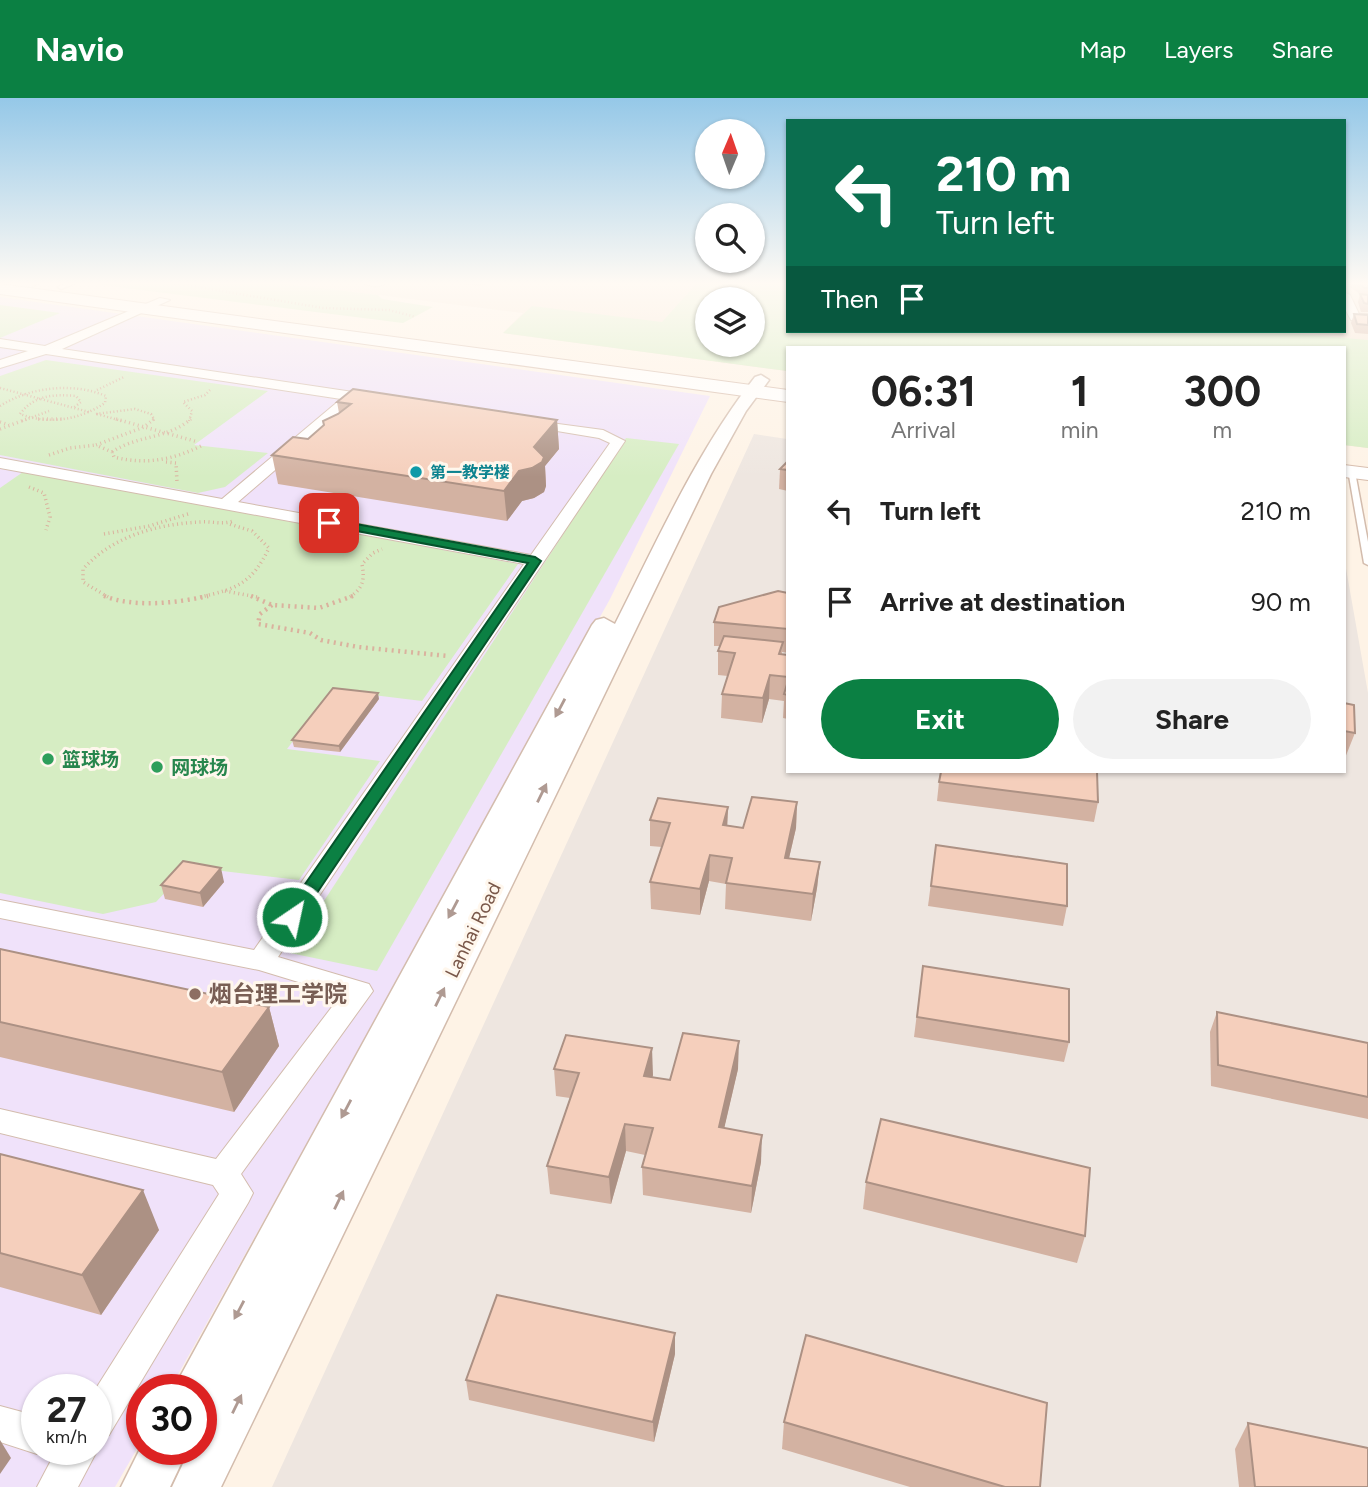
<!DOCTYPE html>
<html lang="en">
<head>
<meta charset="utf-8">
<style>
	body { margin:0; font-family:Figtree,"Noto Sans SC",sans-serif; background:#f2f2f2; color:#222; height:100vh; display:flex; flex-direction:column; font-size:26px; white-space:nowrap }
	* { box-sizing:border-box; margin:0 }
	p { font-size:23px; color:#767676 }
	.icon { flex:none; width:38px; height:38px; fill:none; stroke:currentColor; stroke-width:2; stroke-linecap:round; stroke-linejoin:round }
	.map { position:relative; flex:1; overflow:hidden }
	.drawer { position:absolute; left:786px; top:248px; width:560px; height:427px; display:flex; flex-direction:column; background:#fff; border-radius:0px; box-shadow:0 2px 5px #0004 }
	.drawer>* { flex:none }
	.hud { position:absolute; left:786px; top:21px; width:560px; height:214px; border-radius:0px; box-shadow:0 2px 5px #0004; background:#0b6e4f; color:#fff; overflow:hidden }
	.needle { width:46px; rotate:2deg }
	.controls { position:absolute; left:695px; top:21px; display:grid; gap:14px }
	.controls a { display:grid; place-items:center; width:70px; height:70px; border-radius:50%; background:#fff; box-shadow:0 2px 5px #0004; font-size:35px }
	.speed { position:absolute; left:21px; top:1276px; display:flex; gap:14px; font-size:35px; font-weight:700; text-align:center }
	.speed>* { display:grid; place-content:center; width:91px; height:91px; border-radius:50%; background:#fff; box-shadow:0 2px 5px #0004; line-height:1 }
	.speed small { font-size:18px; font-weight:400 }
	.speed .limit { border:10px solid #d22; background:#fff; color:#111 }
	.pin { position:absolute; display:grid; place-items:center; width:60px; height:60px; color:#fff; margin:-30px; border-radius:14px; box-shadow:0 4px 10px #0006 }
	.me { position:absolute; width:77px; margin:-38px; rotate:34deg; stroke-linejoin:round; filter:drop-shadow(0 0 5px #0008) }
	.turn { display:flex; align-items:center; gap:24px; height:147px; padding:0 35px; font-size:32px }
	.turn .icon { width:91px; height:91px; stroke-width:2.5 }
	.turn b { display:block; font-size:49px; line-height:60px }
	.then { display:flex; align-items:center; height:66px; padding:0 35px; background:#0003; gap:14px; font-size:26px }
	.eta { display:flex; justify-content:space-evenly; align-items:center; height:119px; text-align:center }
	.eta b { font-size:42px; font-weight:700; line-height:49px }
	.button { display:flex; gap:14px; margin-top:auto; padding:14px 35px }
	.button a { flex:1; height:80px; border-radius:42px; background:#0b8043; color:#fff; font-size:28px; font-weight:700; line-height:80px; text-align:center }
	.button a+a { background:#f2f2f2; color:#222 }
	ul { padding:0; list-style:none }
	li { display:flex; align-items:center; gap:21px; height:91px; padding:0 35px }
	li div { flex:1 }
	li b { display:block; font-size:26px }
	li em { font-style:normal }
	header { display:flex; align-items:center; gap:42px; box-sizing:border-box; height:98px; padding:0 35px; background:#0b8043; color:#fff }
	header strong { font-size:33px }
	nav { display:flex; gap:38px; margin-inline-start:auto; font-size:24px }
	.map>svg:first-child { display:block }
	.residential { fill:#f6e4d4; fill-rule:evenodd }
	.industrial { fill:#eee6e0 }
	.education { fill:#f0e2fa; fill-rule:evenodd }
	.green { fill:#d6edc3; fill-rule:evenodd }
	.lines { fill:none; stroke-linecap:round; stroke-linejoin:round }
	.service-casing { stroke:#d3bcad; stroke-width:3 }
	.minor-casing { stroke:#d3bcad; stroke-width:2 }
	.tertiary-casing { stroke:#d3bcad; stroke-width:3 }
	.secondary-casing { stroke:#d6bbab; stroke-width:2 }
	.path-far2 { stroke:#dab29e; stroke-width:2.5; stroke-dasharray:1 2.5; stroke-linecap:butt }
	.path-far1 { stroke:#dab29e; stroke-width:3.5; stroke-dasharray:1 3.5; stroke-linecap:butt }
	.path { stroke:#dab29e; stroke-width:4.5; stroke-dasharray:2 4.5; stroke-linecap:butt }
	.service { fill:#fff; fill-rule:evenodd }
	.minor { fill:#fff; fill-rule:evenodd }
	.tertiary { fill:#fff; fill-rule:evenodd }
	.secondary { fill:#fff; fill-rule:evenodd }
	.wall { fill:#d3b2a2 }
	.shaded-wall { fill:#ac9184 }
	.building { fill:#f5cfbc; stroke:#ac9184; stroke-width:2 }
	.oneway { fill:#af9a92 }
	.route { fill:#0b8043; stroke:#07532c; stroke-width:2 }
	.culture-dot { fill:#0f9aa8; stroke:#fff7ed; stroke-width:2.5 }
	.leisure-dot { fill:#2e9e5b; stroke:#fff7ed; stroke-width:2.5 }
	.education-dot { fill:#8d6e63; stroke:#fff7ed; stroke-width:2.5 }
	.labels { text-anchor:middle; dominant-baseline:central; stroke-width:6; stroke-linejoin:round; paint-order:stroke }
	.far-culture-label { font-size:16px; font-weight:bold; fill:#0d838f; stroke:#fff7ed; text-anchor:start }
	.leisure-label { font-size:19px; font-weight:bold; fill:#27864d; stroke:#fff7ed; text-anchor:start }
	.street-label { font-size:19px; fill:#795749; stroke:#fff7ed }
	.near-education-label { font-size:23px; font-weight:bold; fill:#785e54; stroke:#fff7ed; text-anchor:start }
</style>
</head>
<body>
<header>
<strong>Navio</strong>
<nav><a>Map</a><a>Layers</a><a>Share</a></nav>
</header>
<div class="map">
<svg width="1368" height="1389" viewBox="0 0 1368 1389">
	<rect width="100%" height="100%" fill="#fef3e6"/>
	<!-- residential -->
	<path class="residential" d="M283 185H787L788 233H1344V185H1368V350L1344 347V250H788L787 273 503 235 523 215ZM707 201H752V247H707Z"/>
	<!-- industrial -->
	<polygon class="industrial" points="754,336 787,341 788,674 1344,674 1344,459 1368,595 1368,1389 272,1389"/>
	<!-- education -->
	<path class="education" d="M0 199 710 298 610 501 170 1291 142 1292V1342L115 1389H0ZM37 1292H96V1351H37Z"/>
	<!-- green -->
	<g class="green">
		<polygon points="86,185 280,185 378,197 382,201 433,209 403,225"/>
		<path d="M697 185H787L788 233H1264L1368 242V350L1344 347V250H788L787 273 503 235 532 208 662 224ZM752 201V247H707V201Z"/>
		<polygon points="0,207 60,215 0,240"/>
		<polygon points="46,262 268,293 194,347 268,355 225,389 198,395 0,357 0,278"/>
		<polygon points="626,340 679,346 377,873 290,855"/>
		<polygon points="23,374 518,466 422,603 332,592 287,651 380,663 299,782 189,769 156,804 103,816 0,795 0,390"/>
	</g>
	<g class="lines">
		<defs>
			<g id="service">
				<polygon points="33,185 39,185 35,187"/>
				<polygon points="68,185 75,185 61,191 58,189"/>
				<path d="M365 185H382L384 186C379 189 368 188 365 185Z"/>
				<polygon points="1348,372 1355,374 1368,444 1368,467 1364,465"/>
			</g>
			<g id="minor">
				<polygon points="1344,194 1350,197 1359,216 1368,216 1368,224 1351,222 1344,209"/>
				<polygon points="160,200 170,202 62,251 353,294 380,299 382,302 375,306 355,303 238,404 531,457 610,345 599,340 521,327 521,321 603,332 625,343 278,859 369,886 373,893 241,1076 253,1095 248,1105 109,1337 96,1342 95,1292 219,1096 213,1087 0,1035 0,1011 216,1061 341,897 259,872 0,820 0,802 254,852 524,466 0,370 0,360 222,401 341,301 46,256 0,270 0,262 28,253 0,249 0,241 45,248"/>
				<polygon points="0,1308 37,1318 37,1351 48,1351 37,1356 0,1344"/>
				<polygon points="96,1347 98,1351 78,1389 37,1389 57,1351 96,1351"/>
			</g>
			<g id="tertiary">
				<path d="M761 277 769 282 746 313 711 376 221 1389H172L190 1351H201V1329L212 1307 201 1312V1292H175L181 1277 592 527 596 522 604 520 615 526C658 441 697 353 755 279Z"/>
				<polygon points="142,1347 142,1351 188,1351 170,1389 121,1389"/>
			</g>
			<g id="secondary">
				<polygon points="0,186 788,292 788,304 0,196"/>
				<polygon points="1344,367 1368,370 1368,382 1344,379"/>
			</g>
		</defs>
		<!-- service casing -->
		<use href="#service" class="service-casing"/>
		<!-- minor casing -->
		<use href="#minor" class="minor-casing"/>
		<!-- tertiary casing -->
		<use href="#tertiary" class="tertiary-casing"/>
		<!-- secondary casing -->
		<use href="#secondary" class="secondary-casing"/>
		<!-- path-far2 -->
		<g class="path-far2">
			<polyline points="174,185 323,210 389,212 416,219"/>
			<polyline points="0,290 89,314"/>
			<polyline points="97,292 124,279"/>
			<path d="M0 308C30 289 73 284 106 298L105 305C79 322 49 327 20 316 34 297 54 296 76 298L81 304 73 310"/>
			<polyline points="96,316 135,311 151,316 154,321 152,323"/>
			<polyline points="97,316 122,323"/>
			<polyline points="22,323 49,313"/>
			<polyline points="189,323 192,313 183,304 205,297 210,292"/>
		</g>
		<!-- path-far1 -->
		<g class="path-far1">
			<polyline points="38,321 65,321"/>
			<polyline points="116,321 198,344"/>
			<path d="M154 321 144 329 96 347 112 354 114 359C145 367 172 362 201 348"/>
			<polyline points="0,324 9,327"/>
			<polyline points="0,331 27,321"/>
			<path d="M112 354C137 337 168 341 191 321"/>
			<polyline points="49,357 70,350 96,347"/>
			<polyline points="166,364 176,365 177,384"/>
			<polyline points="29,389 44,395 50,419 46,432"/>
			<polyline points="104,436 149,428 188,416"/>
			<polyline points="225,493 257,499"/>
			<path d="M108 499 83 484V471C113 438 157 426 201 424 212 423 222 427 233 423"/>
			<path d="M200 499C237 491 252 485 269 450L252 433 229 426"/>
			<path d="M350 499C363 490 365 482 362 466L373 455 382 451"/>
		</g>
		<!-- path -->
		<g class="path">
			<path d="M104 498C135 510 176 505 208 498"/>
			<polyline points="251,498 272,507 319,510 353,498"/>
			<polyline points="272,507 260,516 258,526 310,535 321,542 358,549 448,558"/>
		</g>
		<!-- service -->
		<use href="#service" class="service"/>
		<!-- minor -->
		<use href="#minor" class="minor"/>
		<!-- tertiary -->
		<use href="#tertiary" class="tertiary"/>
		<!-- secondary -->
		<use href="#secondary" class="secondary"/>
	</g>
	<!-- wall -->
	<g class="wall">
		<polygon points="455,185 485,185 480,188"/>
		<polygon points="1351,185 1368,185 1368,214 1361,214 1358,204 1360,196 1350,189"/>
		<polygon points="1354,216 1368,217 1368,236 1355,235 1351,225"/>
		<polygon points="337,304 557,322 559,351 545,368 546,388 544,394 534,400 522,403 507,423 278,386 272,357 308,341 339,315"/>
		<polygon points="788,363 788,393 779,391 780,371"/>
		<polygon points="788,445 788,469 786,468"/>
		<polygon points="788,495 788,555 782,554 782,557 788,557 788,621 783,620 784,603 769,601 762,625 721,620 722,596 728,578 718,577 718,553 720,548 714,548 714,524"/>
		<polygon points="379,601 340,654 294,649 292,642"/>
		<polygon points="1344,605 1355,635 1345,660 1344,660"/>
		<polygon points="940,674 1097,674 1098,704 1094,724 937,703"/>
		<polygon points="797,704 796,730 789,760 820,764 817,790 811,823 725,811 726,786 709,783 700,817 651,811 650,784 662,749 650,748 650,722 728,709 727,727 743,730"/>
		<polygon points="936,747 1067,808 1063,828 928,808"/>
		<polygon points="224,784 203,809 165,801 161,787"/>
		<polygon points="0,851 269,909 279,948 234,1014 0,959"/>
		<polygon points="923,868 1069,944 1064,964 914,939"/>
		<polygon points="1217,914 1368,945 1368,1021 1211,988 1210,934"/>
		<polygon points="554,971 653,977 652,979 670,982 738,971 724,1030 761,1064 751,1115 643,1097 642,1069 645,1057 626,1053 611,1106 550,1096 547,1068 570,1000 556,998"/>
		<polygon points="0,1056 159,1132 101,1217 0,1189"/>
		<polygon points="866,1084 1085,1138 1077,1165 863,1111"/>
		<polygon points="675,1256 654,1344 469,1302 466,1282"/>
		<polygon points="784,1324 1040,1389 910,1389 782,1351"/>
		<polygon points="1248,1325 1368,1389 1239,1389 1235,1351"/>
	</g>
	<!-- shaded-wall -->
	<g class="shaded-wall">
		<polygon points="557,322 559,351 545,368 546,388 544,394 534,400 522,403 507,423 504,393 534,349"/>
		<polygon points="770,577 769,601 762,625 763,600"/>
		<polygon points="378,595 379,601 340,654 339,648"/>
		<polygon points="797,704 796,730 783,786 785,760"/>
		<polygon points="728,709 727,734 723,727"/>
		<polygon points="710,757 709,783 700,817 700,791"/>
		<polygon points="820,764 817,790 811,823 813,796"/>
		<polygon points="221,770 224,784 203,809 200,795"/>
		<polygon points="269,909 279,948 234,1014 222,974"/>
		<polygon points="739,943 738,971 718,1057 719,1029"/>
		<polygon points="652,950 653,977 645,1005 644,978"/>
		<polygon points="625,1026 626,1053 611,1106 609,1079"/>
		<polygon points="762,1037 761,1064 751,1115 752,1088"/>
		<polygon points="143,1092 159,1132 101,1217 82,1177"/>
		<polygon points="675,1235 675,1256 654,1344 653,1324"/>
		<polygon points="0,1342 11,1360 0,1376"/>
	</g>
	<!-- building -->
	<g class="building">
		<polygon points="1358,185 1368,185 1368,190 1365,190"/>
		<polygon points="1360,196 1368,197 1368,206 1364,205"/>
		<polygon points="1354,216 1368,217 1368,227 1357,226"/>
		<polygon points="353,291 557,322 534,349 544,359 542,364 532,370 519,373 504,393 272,357 293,339 308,341 324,327 323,323 338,316 351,306 337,304"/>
		<polygon points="788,363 788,372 780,371"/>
		<polygon points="778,493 788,495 788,531 714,524 719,509"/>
		<polygon points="724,538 783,544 779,556 788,557 788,579 770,577 763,600 722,596 735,555 718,553"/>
		<polygon points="788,583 788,597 784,596"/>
		<polygon points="333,590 378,595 339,648 292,642"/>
		<polygon points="1344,605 1354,607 1355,635 1344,633"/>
		<polygon points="941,674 1097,674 1098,704 939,684"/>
		<polygon points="752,699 797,704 785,760 820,764 813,796 726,785 732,760 710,757 700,791 650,784 670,725 650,722 658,700 728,709 723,727 743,730"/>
		<polygon points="936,747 1067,766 1067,808 931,788"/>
		<polygon points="183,763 221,770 200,795 161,787"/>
		<polygon points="0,851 269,909 222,974 0,924"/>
		<polygon points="923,868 1069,891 1069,944 917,919"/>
		<polygon points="1217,914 1368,945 1368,999 1218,967"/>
		<polygon points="683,935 739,943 719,1029 762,1037 752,1088 642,1069 653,1030 625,1026 609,1079 547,1068 579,975 554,971 566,937 652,950 644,978 670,982"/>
		<polygon points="881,1021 1090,1070 1085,1138 866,1084"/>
		<polygon points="0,1056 143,1092 82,1177 0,1155"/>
		<polygon points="497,1197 675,1235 653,1324 466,1282"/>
		<polygon points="806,1237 1047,1305 1040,1389 1005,1389 784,1324"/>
		<polygon points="1248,1325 1368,1350 1368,1389 1255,1389"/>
	</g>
	<!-- one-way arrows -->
	<defs><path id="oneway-solid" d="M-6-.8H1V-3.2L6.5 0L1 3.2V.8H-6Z" transform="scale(1.75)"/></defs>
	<g class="oneway">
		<use href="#oneway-solid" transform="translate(560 610) rotate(118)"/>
		<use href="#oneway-solid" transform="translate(542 695) rotate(-64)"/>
		<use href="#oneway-solid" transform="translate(453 811) rotate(118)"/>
		<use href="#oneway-solid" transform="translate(440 899) rotate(-64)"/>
		<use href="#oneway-solid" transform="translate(346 1011) rotate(118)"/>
		<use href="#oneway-solid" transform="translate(339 1102) rotate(-64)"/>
		<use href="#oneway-solid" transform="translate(239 1212) rotate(118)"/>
		<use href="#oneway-solid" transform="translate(237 1306) rotate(-64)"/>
	</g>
	<!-- sky -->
	<linearGradient id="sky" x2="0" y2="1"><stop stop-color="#95c8e8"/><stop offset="0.49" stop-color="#fffaf4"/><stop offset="1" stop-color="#fffaf4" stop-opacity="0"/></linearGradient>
	<rect width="1368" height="379" fill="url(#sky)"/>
	<!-- route -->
	<polygon class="route" points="329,421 535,459 541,463 298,823 292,825 283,819 285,815 528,465 325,427 323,425"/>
	<!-- markers -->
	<circle class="culture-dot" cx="416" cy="374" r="7"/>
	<g class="leisure-dot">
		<circle cx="48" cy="661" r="7"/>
		<circle cx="157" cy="669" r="7"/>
	</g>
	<circle class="education-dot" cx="195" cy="896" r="7"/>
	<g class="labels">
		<!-- far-culture labels -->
		<g class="far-culture-label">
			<text x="430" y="374">第一教学楼</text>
		</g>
		<!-- leisure labels -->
		<g class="leisure-label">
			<text x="62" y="661">篮球场</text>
			<text x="171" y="669">网球场</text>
		</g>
		<!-- street labels -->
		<g class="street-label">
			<text transform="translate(473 832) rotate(-64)">Lanhai Road</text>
		</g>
		<!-- near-education labels -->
		<g class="near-education-label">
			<text x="209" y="896">烟台理工学院</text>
		</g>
	</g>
</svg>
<div class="controls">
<a><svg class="needle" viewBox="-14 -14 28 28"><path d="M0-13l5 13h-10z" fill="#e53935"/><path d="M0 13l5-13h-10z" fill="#767676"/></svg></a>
<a><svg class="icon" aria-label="search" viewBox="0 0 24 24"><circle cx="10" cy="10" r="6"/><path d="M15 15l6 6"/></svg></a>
<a><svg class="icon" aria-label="layers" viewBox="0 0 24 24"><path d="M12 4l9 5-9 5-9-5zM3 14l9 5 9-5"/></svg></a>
</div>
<div class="speed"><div>27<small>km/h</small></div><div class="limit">30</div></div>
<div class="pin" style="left:329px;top:425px;background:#d93025"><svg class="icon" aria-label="arrive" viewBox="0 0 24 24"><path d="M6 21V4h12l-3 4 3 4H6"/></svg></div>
<svg class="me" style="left:292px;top:819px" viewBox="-20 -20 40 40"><circle r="17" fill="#0b8043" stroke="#fff" stroke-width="3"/><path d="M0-11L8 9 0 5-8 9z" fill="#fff"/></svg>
<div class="hud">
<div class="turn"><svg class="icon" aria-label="left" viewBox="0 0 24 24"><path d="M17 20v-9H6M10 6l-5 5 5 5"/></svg><div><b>210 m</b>Turn left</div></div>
<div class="then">Then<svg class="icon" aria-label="arrive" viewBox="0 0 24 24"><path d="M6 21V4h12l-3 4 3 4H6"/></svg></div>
</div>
<section class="drawer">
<div class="eta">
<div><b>06:31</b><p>Arrival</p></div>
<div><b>1</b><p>min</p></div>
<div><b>300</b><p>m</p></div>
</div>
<ul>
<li><svg class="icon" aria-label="left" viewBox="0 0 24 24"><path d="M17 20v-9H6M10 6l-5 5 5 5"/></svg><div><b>Turn left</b></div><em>210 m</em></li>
<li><svg class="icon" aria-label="arrive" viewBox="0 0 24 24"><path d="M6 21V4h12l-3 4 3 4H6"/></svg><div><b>Arrive at destination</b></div><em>90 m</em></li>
</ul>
<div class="button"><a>Exit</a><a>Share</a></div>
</section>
</div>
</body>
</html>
